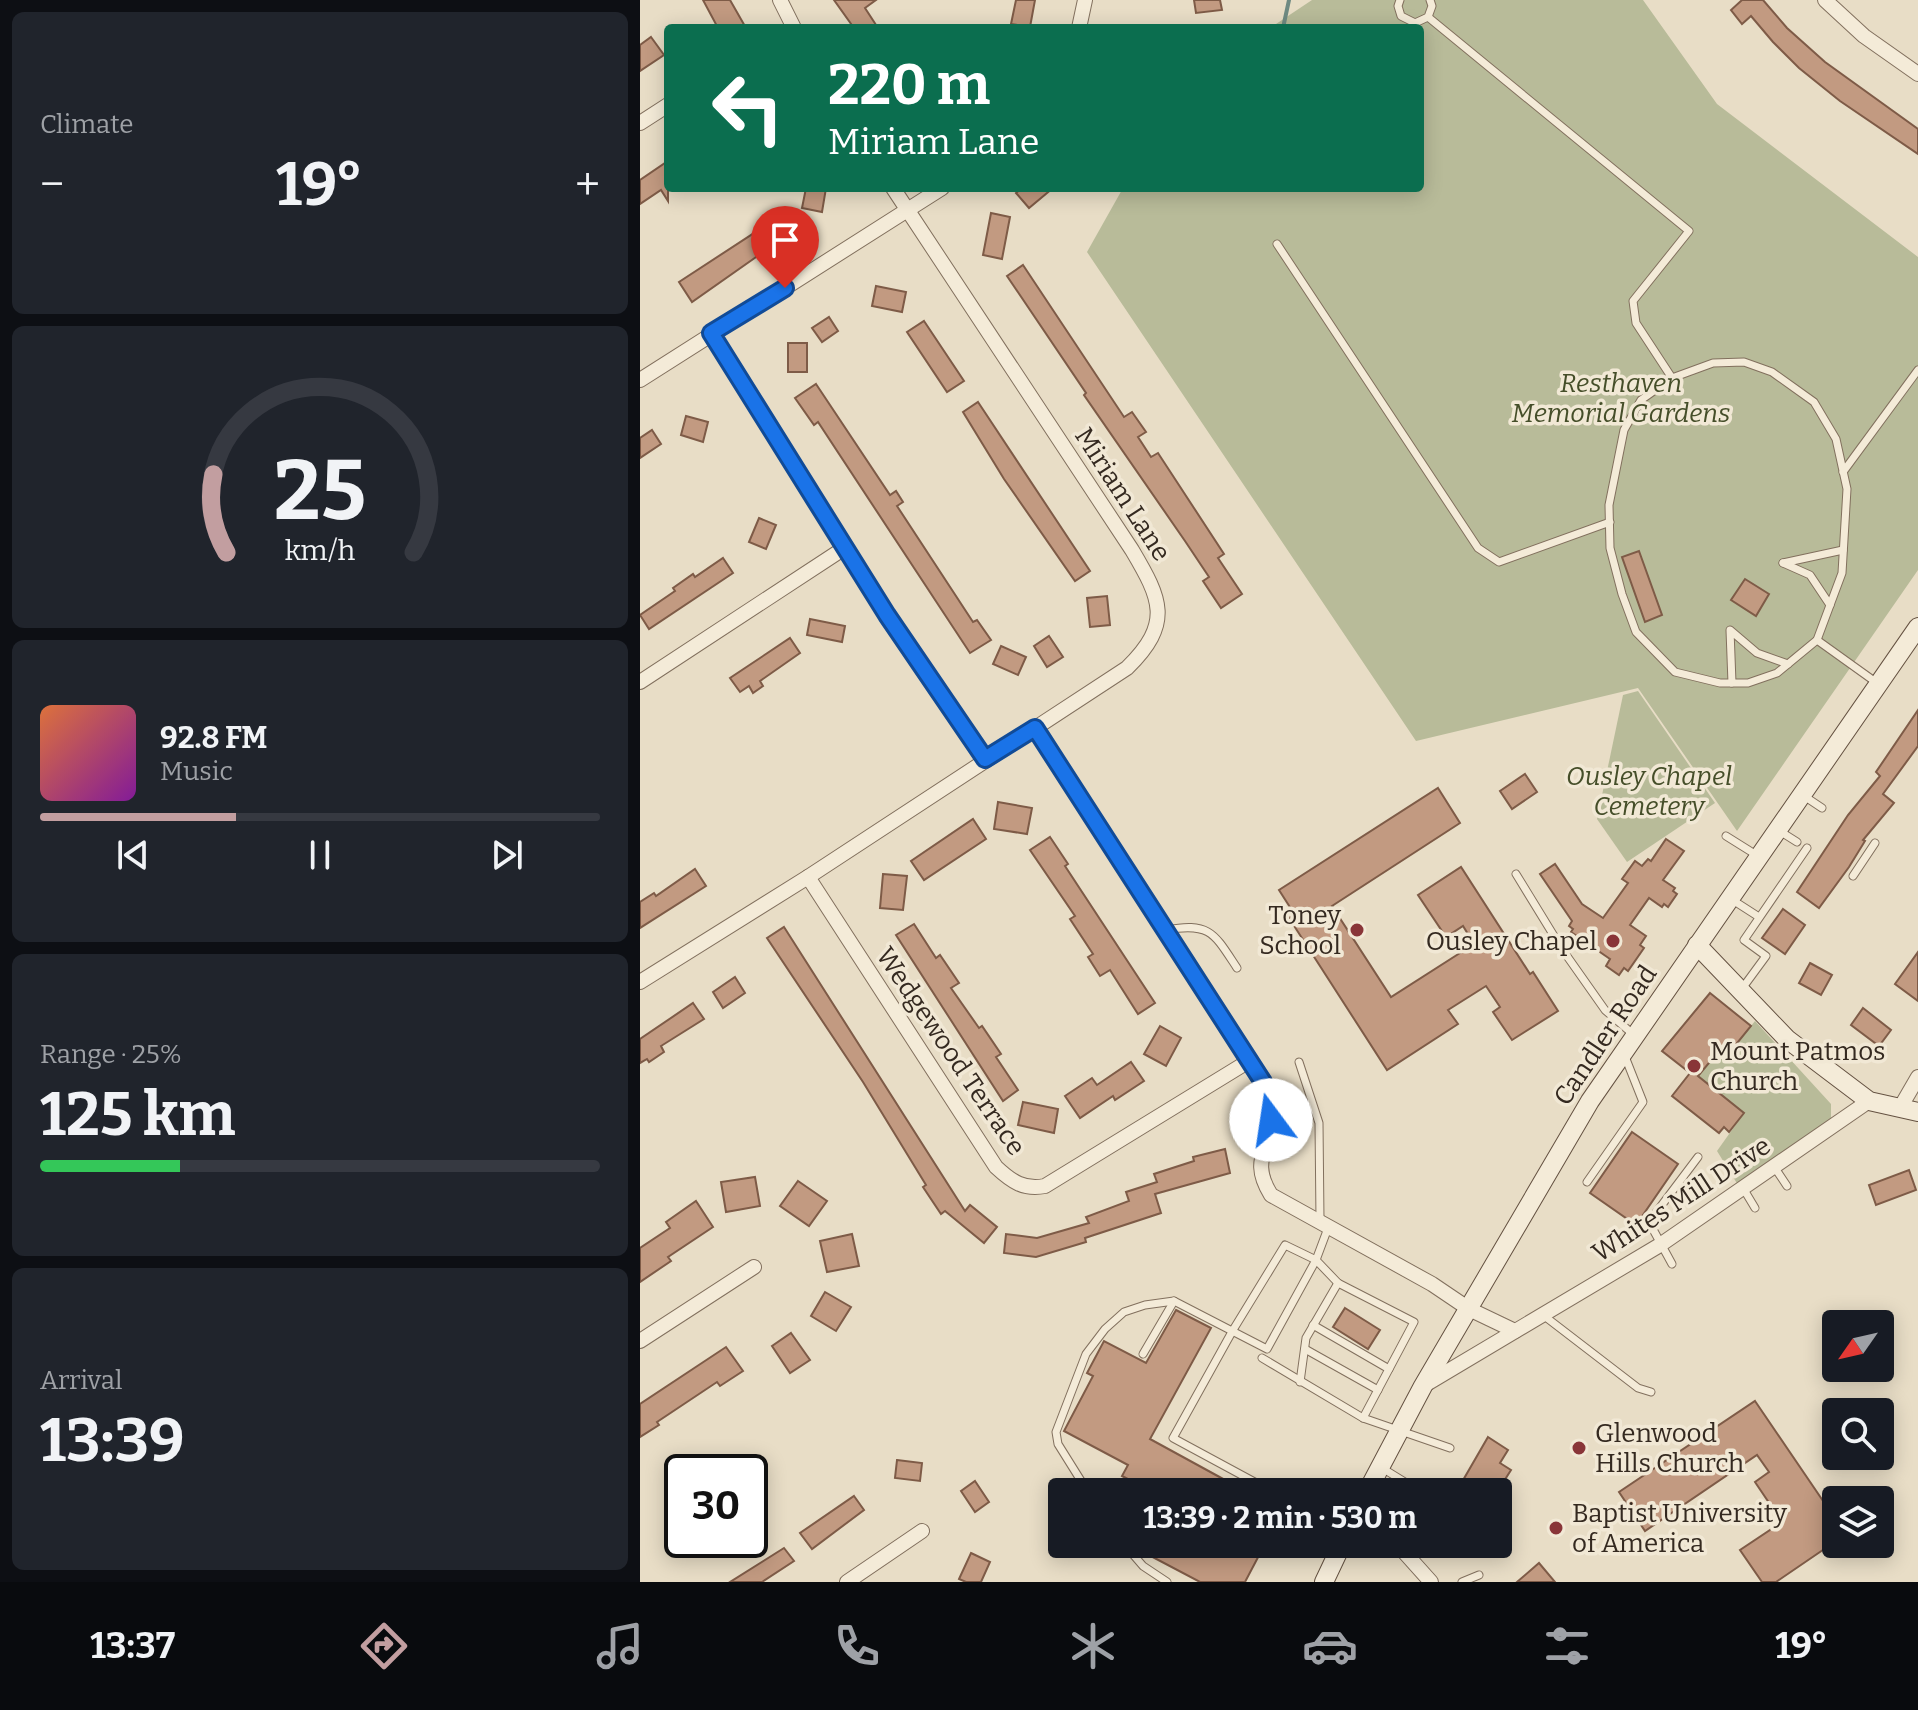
<!DOCTYPE html>
<html lang="en">
<head>
<meta charset="utf-8">
<style>
  body { margin:0; font-family:Bitter,serif; background:#20242c; color:#f1f3f6; height:100vh; display:flex; flex-direction:column; font-size:30px; white-space:nowrap }
  * { box-sizing:border-box; margin:0 }
  p { font-size:26px; color:#9ea1a6 }
  .icon { flex:none; width:44px; height:44px; fill:none; stroke:currentColor; stroke-width:2; stroke-linecap:round; stroke-linejoin:round }
  .map { position:relative; flex:1; overflow:hidden }
  .panel { display:flex; flex-direction:column; gap:12px; padding:12px; background:#0d0f14; width:640px }
  .panel>* { flex:none }
  .banner { position:absolute; left:24px; top:24px; width:760px; height:168px; border-radius:8px; box-shadow:0 4px 20px #0003; background:#0b6e4f; color:#fff; overflow:hidden }
  .needle { width:52px; rotate:236deg }
  .tools { position:absolute; left:1182px; top:1310px; display:grid; gap:16px }
  .tools a { display:grid; place-items:center; width:72px; height:72px; border-radius:8px; background:#171b24; box-shadow:0 4px 20px #0003; font-size:40px }
  .speed { position:absolute; left:24px; top:1454px; display:flex; gap:16px; font-size:40px; font-weight:700; text-align:center }
  .speed>* { display:grid; place-content:center; width:104px; height:104px; border-radius:50%; background:#171b24; box-shadow:0 4px 20px #0003; line-height:1 }
  .speed .limit { border:4px solid #111; border-radius:12px; background:#fff; color:#111 }
  .pin { position:absolute; display:grid; place-items:center; width:68px; height:68px; color:#fff; margin:-82px -34px; border-radius:50% 50% 50% 0; rotate:-45deg; box-shadow:0 0 8px #0007 }
  .pin .icon { rotate:45deg }
  .me { position:absolute; width:88px; margin:-44px; rotate:346deg; stroke-linejoin:round; filter:drop-shadow(0 0 6px #0008) }
  .turn { display:flex; align-items:center; gap:28px; height:168px; padding:0 32px; font-size:36px }
  .turn .icon { width:104px; height:104px; stroke-width:2.5 }
  .turn b { display:block; font-size:56px; line-height:68px }
  .big { font-size:60px; font-weight:700; line-height:1.1 }
  .panel .tile { flex:1; display:flex; flex-direction:column; justify-content:center; gap:12px; min-width:0; padding:0 28px; border-radius:12px; background:#20242c }
  .panel .dial { align-items:center; gap:0 }
  .dial svg { height:208px; overflow:visible; fill:none; stroke:#363941; stroke-width:7; stroke-linecap:round; text-anchor:middle }
  .dial text { fill:#f1f3f6; stroke:none }
  .song { display:flex; align-items:center; gap:24px }
  .cover { width:96px; height:96px; border-radius:12px; background:linear-gradient(135deg,hsl(20 70% 55%),hsl(290 70% 35%)) }
  .played { height:8px; border-radius:4px; background:linear-gradient(90deg,#c29ea0 35%,#363941 35%) }
  .keys { display:flex; justify-content:space-around; direction:ltr }
  .heat { display:flex; justify-content:space-between; align-items:center; font-size:44px; direction:ltr }
  .charge { height:12px; border-radius:6px; background:linear-gradient(90deg,#34c759 25%,#363941 0) }
  .trip { position:absolute; left:408px; top:1478px; width:464px; height:80px; border-radius:8px; background:#171b24; box-shadow:0 4px 20px #0003; font-weight:700; line-height:80px; text-align:center }
  .tabs { display:flex; height:128px; justify-content:space-around; align-items:center; background:#090b0e; color:#9ea1a6 }
  .tabs .icon { width:56px; height:56px }
  .tabs .active { color:#c29ea0 }
  .tabs b { font-size:36px; color:#f1f3f6 }
  main { display:flex; flex:1; min-height:0 }
  .map>svg:first-child { display:block }
  .cemetery { fill:#b8bb99 }
  .lines { fill:none; stroke-linecap:round; stroke-linejoin:round }
  .stream { stroke:#6f8a82; stroke-width:4 }
  .building { fill:#c29a81; stroke:#7e5b47; stroke-width:2 }
  .lane-casing { stroke:#82705e; stroke-width:9 }
  .street-casing { stroke:#82705e; stroke-width:16 }
  .secondary-casing { stroke:#645141; stroke-width:20 }
  .lane { stroke:#f4ebd8; stroke-width:7 }
  .street { stroke:#f4ebd8; stroke-width:14 }
  .secondary { stroke:#f4ebd8; stroke-width:18 }
  .route-casing { stroke:#114b97; stroke-width:20 }
  .route { stroke:#1a73e8; stroke-width:14 }
  .poi-dot { fill:#893538; stroke:#f1e8d5; stroke-width:3 }
  .labels { text-anchor:middle; stroke-width:7; stroke-linejoin:round; paint-order:stroke }
  .park-label { font-size:26px; font-style:italic; fill:#454e29; stroke:#f1e8d5 }
  .street-label { font-size:26px; fill:#342920; stroke:#f1e8d5 }
  .poi-label { font-size:26px; fill:#342920; stroke:#f1e8d5; text-anchor:start }
</style>
</head>
<body>
<main>
<section class="panel">
<div class="tile"><p>Climate</p>
<div class="heat"><a>−</a><b class="big">19°</b><a>+</a></div>
</div>
<div class="tile dial"><svg viewBox="0 0 100 80">
<path d="M14 69A42 42 0 1 1 86 69"/>
<path d="M14 69A42 42 0 0 1 9 39" stroke="#c29ea0"/>
<text x="50" y="56" font-size="32" font-weight="700">25</text>
<text x="50" y="72" font-size="11">km/h</text>
</svg></div>
<div class="tile">
<div class="song"><i class="cover"></i><div><b>92.8 FM</b><p>Music</p></div></div>
<div class="played"></div>
<div class="keys"><svg class="icon" aria-label="previous" viewBox="0 0 24 24"><path d="M18 5L8 12l10 7zM5 5v14"/></svg><svg class="icon" aria-label="pause" viewBox="0 0 24 24"><path d="M8 5v14M16 5v14"/></svg><svg class="icon" aria-label="next" viewBox="0 0 24 24"><path d="M6 5l10 7-10 7zM19 5v14"/></svg></div>
</div>
<div class="tile"><p>Range · 25%</p><b class="big">125 km</b><div class="charge"></div></div>
<div class="tile"><p>Arrival</p><b class="big">13:39</b></div>
</section>
<div class="map">
<svg width="1278" height="1582" viewBox="0 0 1278 1582">
  <rect width="100%" height="100%" fill="#e8ddc6"/>
  <!-- cemetery -->
  <g class="cemetery">
    <path d="M672,0h331l74,104 201,153v313l-181,261 -99,-143 -222,53 -329,-489 36,-64h297v-160h-150z"/>
    <path d="M998,691l77,112 -88,59 -30,-43 26,-124z"/>
    <path d="M1115,1021l76,83v16l-93,65 -21,-34 27,-38 -46,-37 20,-24 8,5z"/>
  </g>
  <g class="lines">
    <!-- stream -->
    <path class="stream" d="M643,28l6,-28"/>
  </g>
  <!-- building -->
  <g class="building">
    <path d="M63,0h27l16,28h-28z"/>
    <path d="M194,0h42l-11,8 13,20h-24z"/>
    <path d="M376,0h19l-5,27 -19,-3z"/>
    <path d="M554,0h26l2,10 -26,3z"/>
    <path d="M1102,0h21l24,28 38,34 93,67v25l-78,-53 -41,-33 -26,-26 -22,-26 -9,8 -11,-14z"/>
    <path d="M11,37l13,18 -24,16v-26z"/>
    <path d="M28,161v40l-7,-11 -21,14v-24z"/>
    <path d="M166,188h20l-4,24 -20,-4z"/>
    <path d="M382,188h31l-24,20 -13,-15z"/>
    <path d="M351,213l19,4 -8,42 -19,-4z"/>
    <path d="M140,216l12,19 -32,22 -1,-2 -67,47 -13,-20z"/>
    <path d="M383,265l101,152 8,-5 14,20 -8,5 13,20 7,-4 66,101 -6,4 24,36 -21,14 -18,-27 6,-4 -24,-36 -101,-146 2,-2 -79,-117z"/>
    <path d="M236,286l30,6 -4,20 -30,-6z"/>
    <path d="M189,317l9,14 -16,11 -10,-14z"/>
    <path d="M284,321l40,60 -17,11 -40,-60z"/>
    <rect x="148" y="343" width="19" height="29"/>
    <path d="M176,384l74,111 6,-4 7,11 -6,4 76,116 4,-2 14,20 -21,13 -152,-231 -4,3 -19,-27z"/>
    <path d="M338,402l112,169 -15,10 -71,-102 -41,-67z"/>
    <path d="M46,416l22,6 -5,20 -22,-7z"/>
    <path d="M12,430l9,14 -21,14v-20z"/>
    <path d="M119,518l17,7 -10,24 -17,-7z"/>
    <path d="M999,551l23,64 -17,7 -23,-65z"/>
    <path d="M83,558l10,15 -84,56 -9,-14 35,-24 -2,-3 20,-14 2,3z"/>
    <path d="M1105,579l24,15 -13,22 -25,-16z"/>
    <path d="M467,596l3,29 -20,2 -3,-29z"/>
    <path d="M170,619l35,7 -3,16 -35,-7z"/>
    <path d="M409,636l14,21 -16,10 -13,-21z"/>
    <path d="M150,638l10,15 -40,28 3,5 -10,7 -4,-7 -9,6 -10,-14z"/>
    <path d="M361,646l25,11 -8,18 -25,-11z"/>
    <path d="M1278,710v36l-35,48 11,9 -31,37 2,1 -16,26 -30,41 -22,-16 51,-77 32,-39 -4,-4z"/>
    <path d="M885,774l12,18 -25,17 -12,-18z"/>
    <path d="M798,788l22,35 -128,83 59,91 83,-53 -11,-18 -17,11 -28,-42 43,-28 69,107 3,-2 25,39 -46,29 -19,-28 7,-5 -14,-21 -38,24 10,14 -71,46 -98,-152 6,-3 -16,-25z"/>
    <path d="M358,802l34,6 -5,26 -33,-5z"/>
    <path d="M333,819l13,20 -62,41 -13,-19z"/>
    <path d="M410,837l18,27 -3,2 90,137 -17,11 -28,-44 -10,6 -12,-19 5,-3 -23,-35 5,-3 -45,-66z"/>
    <path d="M1026,839l18,12 -21,29 12,8 -2,3 4,3 -9,13 -4,-3 -2,3 -13,-9 -19,27 16,11 -6,9 4,3 -16,23 -4,-3 -5,7 -13,-9 4,-7 -39,-27 2,-3 -4,-3 3,-5 -32,-47 15,-10 27,40 21,14 25,-35 -6,-4 13,-18 7,5 6,-7 3,2z"/>
    <path d="M55,869l11,17 -66,42v-26l14,-9 2,3z"/>
    <path d="M243,874l24,2 -4,34 -23,-2z"/>
    <path d="M1143,909l22,16 -20,29 -23,-16z"/>
    <path d="M274,924l22,34 4,-3 19,28 -8,5 28,40 3,-2 19,28 -5,3 22,33 -15,11 -107,-166z"/>
    <path d="M144,927l181,284 5,-6 27,22 -13,16 -39,-32 -4,3 -18,-27 3,-2 -63,-103 -96,-144z"/>
    <path d="M1278,952v49l-23,-17z"/>
    <path d="M1170,963l22,12 -11,20 -22,-12z"/>
    <path d="M95,977l10,16 -22,15 -10,-16z"/>
    <path d="M1070,993l41,33 -26,32 -7,-6 -20,24 46,37 -15,19 -5,-5 -5,6 -47,-37 18,-23 -28,-22z"/>
    <path d="M53,1003l11,16 -43,27 3,6 -15,10 -2,-3 -7,4v-24z"/>
    <path d="M1223,1008l28,22 -12,16 -28,-21z"/>
    <path d="M520,1026l21,12 -15,28 -22,-12z"/>
    <path d="M491,1062l13,19 -29,19 -2,-4 -33,22 -15,-22 27,-18 5,7z"/>
    <path d="M383,1102l35,7 -4,24 -36,-8z"/>
    <path d="M992,1132l46,32 -42,61 -46,-32z"/>
    <path d="M585,1149l5,24 -75,21 6,19 -76,25 1,4 -50,15 -32,-4 2,-19 31,4 52,-15 -3,-6 43,-16 -3,-9 31,-10 -3,-8 40,-13 -1,-4z"/>
    <path d="M1269,1170l7,20 -40,15 -7,-20z"/>
    <path d="M115,1177l5,29 -34,6 -5,-30z"/>
    <path d="M158,1181l29,20 -18,25 -29,-20z"/>
    <path d="M56,1201l17,26 -45,30 3,4 -31,21v-34l30,-20 -4,-6z"/>
    <path d="M212,1234l7,32 -32,6 -7,-31z"/>
    <path d="M185,1292l26,15 -15,24 -25,-15z"/>
    <path d="M705,1308l35,22 -12,19 -35,-22z"/>
    <path d="M536,1310l35,18 -61,111 97,53h-104l2,-4 -23,-12 6,-11 -64,-34 29,-55 -6,-3 17,-32 42,22z"/>
    <path d="M151,1333l19,27 -20,13 -18,-27z"/>
    <path d="M86,1347l17,24 -23,15 -3,-4 -60,40 2,3 -19,12v-33z"/>
    <path d="M1115,1401l81,119v21l-60,41h-14l-22,-32 42,-28 -27,-40 14,-10 -12,-17 -112,76 -26,-39z"/>
    <path d="M848,1437l20,13 -8,13 11,7 -14,22h-19l-16,-10z"/>
    <path d="M257,1460l25,3 -2,18 -25,-3z"/>
    <path d="M335,1481l14,21 -14,10 -14,-21z"/>
    <path d="M214,1496l10,14 -52,39 -12,-16z"/>
    <path d="M510,1544h115l-20,38h-45l-55,-29z"/>
    <path d="M144,1548l10,13 -32,21h-32z"/>
    <path d="M331,1553l19,9 -9,20h-15l-7,-3z"/>
    <path d="M899,1563l16,19h-38z"/>
  </g>
  <g class="lines">
    <defs>
      <g id="lane">
        <path d="M760,0l-2,6 3,10 14,7 13,-6 4,-11 -2,-6"/>
        <path d="M788,17l261,214 -56,70 3,22 36,55"/>
        <path d="M637,244l201,304 21,14 111,-40"/>
        <path d="M1104,362l28,10 42,30 22,37 11,50 -5,84 -25,67 -40,33 -29,10h-28l-45,-11 -39,-40 -14,-38 -12,-46 -1,-43 15,-75 17,-30 31,-22 41,-15z"/>
        <path d="M1203,472l75,-102"/>
        <path d="M1143,563l27,12 20,30"/>
        <path d="M1143,563l60,-13"/>
        <path d="M1177,640l60,43"/>
        <path d="M1092,683l-2,-53 27,23 31,11"/>
        <path d="M1164,796l18,12"/>
        <path d="M1138,830l19,12"/>
        <path d="M1086,836l32,20"/>
        <path d="M876,874l46,75 43,61 29,25"/>
        <path d="M1213,876l22,-33"/>
        <path d="M1091,899l28,18"/>
        <path d="M526,930c44,-8 48,3 71,38"/>
        <path d="M1101,990l25,-34 -22,-16 63,-92"/>
        <path d="M659,1062l20,61 1,97"/>
        <path d="M1135,1168l12,18"/>
        <path d="M947,1182l56,-80 -19,-48"/>
        <path d="M1103,1188l12,20"/>
        <path d="M1032,1264l-23,-42 49,-65"/>
        <path d="M903,1315l95,73 13,4"/>
        <path d="M673,1325l76,44"/>
        <path d="M665,1349l73,41"/>
        <path d="M503,1354l31,-53"/>
        <path d="M622,1358l101,60 87,30"/>
        <path d="M660,1382l6,-44 32,-55"/>
        <path d="M742,1468l39,24"/>
        <path d="M448,1492l-30,-48 -2,-12 30,-78 19,-25 19,-17 21,-7 29,-4 93,48 49,-89 12,-32"/>
        <path d="M633,1492l-100,-54 60,-108 52,-85 31,15 22,23 76,39 -51,96"/>
        <path d="M484,1544l19,22 24,16"/>
        <path d="M822,1582l17,-7"/>
      </g>
      <g id="street">
        <path d="M140,0l14,28"/>
        <path d="M1185,0l39,36 54,38"/>
        <path d="M439,28l6,-28"/>
        <path d="M0,123l28,-18"/>
        <path d="M71,333l176,282 98,144"/>
        <path d="M0,380l302,-192"/>
        <path d="M0,682l206,-135"/>
        <path d="M395,728l228,354c5,13 10,24 8,38 -4,32 -20,43 0,75l161,89 37,25 46,22"/>
        <path d="M168,877l188,290c16,15 28,23 49,19l204,-125"/>
        <path d="M0,982l168,-105 319,-209c46,-45 34,-69 5,-118l-239,-362"/>
        <path d="M1260,1108l18,-31"/>
        <path d="M0,1341l114,-74"/>
        <path d="M783,1386l237,-141 209,-144"/>
        <path d="M757,1544l34,38"/>
        <path d="M207,1582l75,-51"/>
      </g>
      <g id="secondary">
        <path d="M1057,945l90,94 82,62 49,11"/>
        <path d="M727,1492l56,-106 167,-285 328,-474"/>
        <path d="M684,1582l18,-38"/>
      </g>
    </defs>
    <!-- lane casing -->
    <use href="#lane" class="lane-casing"/>
    <!-- street casing -->
    <use href="#street" class="street-casing"/>
    <!-- secondary casing -->
    <use href="#secondary" class="secondary-casing"/>
    <!-- lane -->
    <use href="#lane" class="lane"/>
    <!-- street -->
    <use href="#street" class="street"/>
    <!-- secondary -->
    <use href="#secondary" class="secondary"/>
  </g>
  <g class="lines">
    <defs>
      <path id="route" d="M145,288l-74,45 176,282 98,144 50,-31 228,354 8,21v17"/>
    </defs>
    <!-- route casing -->
    <use href="#route" class="route-casing"/>
    <!-- route -->
    <use href="#route" class="route"/>
  </g>
  <!-- markers -->
  <g class="poi-dot">
    <circle cx="717" cy="930" r="8"/>
    <circle cx="973" cy="941" r="8"/>
    <circle cx="1054" cy="1066" r="8"/>
    <circle cx="939" cy="1448" r="8"/>
    <circle cx="916" cy="1528" r="8"/>
  </g>
  <g class="labels">
    <!-- park labels -->
    <g class="park-label">
      <text x="981" y="392">Resthaven<tspan x="981" dy="30">Memorial Gardens</tspan></text>
      <text x="1009" y="785">Ousley Chapel<tspan x="1009" dy="30">Cemetery</tspan></text>
    </g>
    <!-- street labels -->
    <g class="street-label">
      <text transform="translate(483 494) rotate(57)" y="9">Miriam Lane</text>
      <text transform="translate(965 1035) rotate(-56)" y="9">Candler Road</text>
      <text transform="translate(311 1051) rotate(56)" y="9">Wedgewood Terrace</text>
      <text transform="translate(1041 1199) rotate(-33)" y="9">Whites Mill Drive</text>
    </g>
    <!-- poi labels -->
    <g class="poi-label">
      <text x="701" y="924" text-anchor="end">Toney<tspan x="701" dy="30">School</tspan></text>
      <text x="957" y="950" text-anchor="end">Ousley Chapel</text>
      <text x="1070" y="1060">Mount Patmos<tspan x="1070" dy="30">Church</tspan></text>
      <text x="955" y="1442">Glenwood<tspan x="955" dy="30">Hills Church</tspan></text>
      <text x="932" y="1522">Baptist University<tspan x="932" dy="30">of America</tspan></text>
    </g>
  </g>
</svg>
<div class="tools">
<a><svg class="needle" viewBox="-14 -14 28 28"><path d="M0-13l5 13h-10z" fill="#e53935"/><path d="M0 13l5-13h-10z" fill="#9ea1a6"/></svg></a>
<a><svg class="icon" aria-label="search" viewBox="0 0 24 24"><circle cx="10" cy="10" r="6"/><path d="M15 15l6 6"/></svg></a>
<a><svg class="icon" aria-label="layers" viewBox="0 0 24 24"><path d="M12 4l9 5-9 5-9-5zM3 14l9 5 9-5"/></svg></a>
</div>
<div class="speed"><div class="limit">30</div></div>
<div class="pin" style="left:145px;top:288px;background:#d93025"><svg class="icon" aria-label="arrive" viewBox="0 0 24 24"><path d="M6 21V4h12l-3 4 3 4H6"/></svg></div>
<svg class="me" style="left:631px;top:1120px" viewBox="-20 -20 40 40"><circle r="19" fill="#fff"/><path d="M0-13L10 11 0 6-10 11z" fill="#1a73e8"/></svg>
<div class="trip">13:39 · 2 min · 530 m</div>
<div class="banner">
<div class="turn"><svg class="icon" aria-label="left" viewBox="0 0 24 24"><path d="M17 20v-9H6M10 6l-5 5 5 5"/></svg><div><b>220 m</b>Miriam Lane</div></div>
</div>
</div>
</main>
<nav class="tabs">
<b>13:37</b>
<svg class="icon active" aria-label="directions" viewBox="0 0 24 24"><path d="M12 3l9 9-9 9-9-9zM9 14v-3h6M13 9l2 2-2 2"/></svg>
<svg class="icon" aria-label="music" viewBox="0 0 24 24"><path d="M9 18V5l10-2v13"/><circle cx="6" cy="18" r="3"/><circle cx="16" cy="16" r="3"/></svg>
<svg class="icon" aria-label="phone" viewBox="0 0 24 24"><path d="M5 4h4l2 5-3 2q2 4 5 5l2-3 5 2v4C11 20 4 13 5 4z"/></svg>
<svg class="icon" aria-label="climate" viewBox="0 0 24 24"><path d="M12 3v18M4 7l16 10M4 17L20 7"/></svg>
<svg class="icon" aria-label="car" viewBox="0 0 24 24"><path d="M5 17H2v-5l4-1 3-4h7l3 4 3 1v5h-3M9 17h6M6 11h13"/><circle cx="7" cy="17" r="2"/><circle cx="17" cy="17" r="2"/></svg>
<svg class="icon" aria-label="filters" viewBox="0 0 24 24"><path d="M4 7h16M4 17h16"/><circle cx="9" cy="7" r="2"/><circle cx="15" cy="17" r="2"/></svg>
<b>19°</b>
</nav>
</body>
</html>
